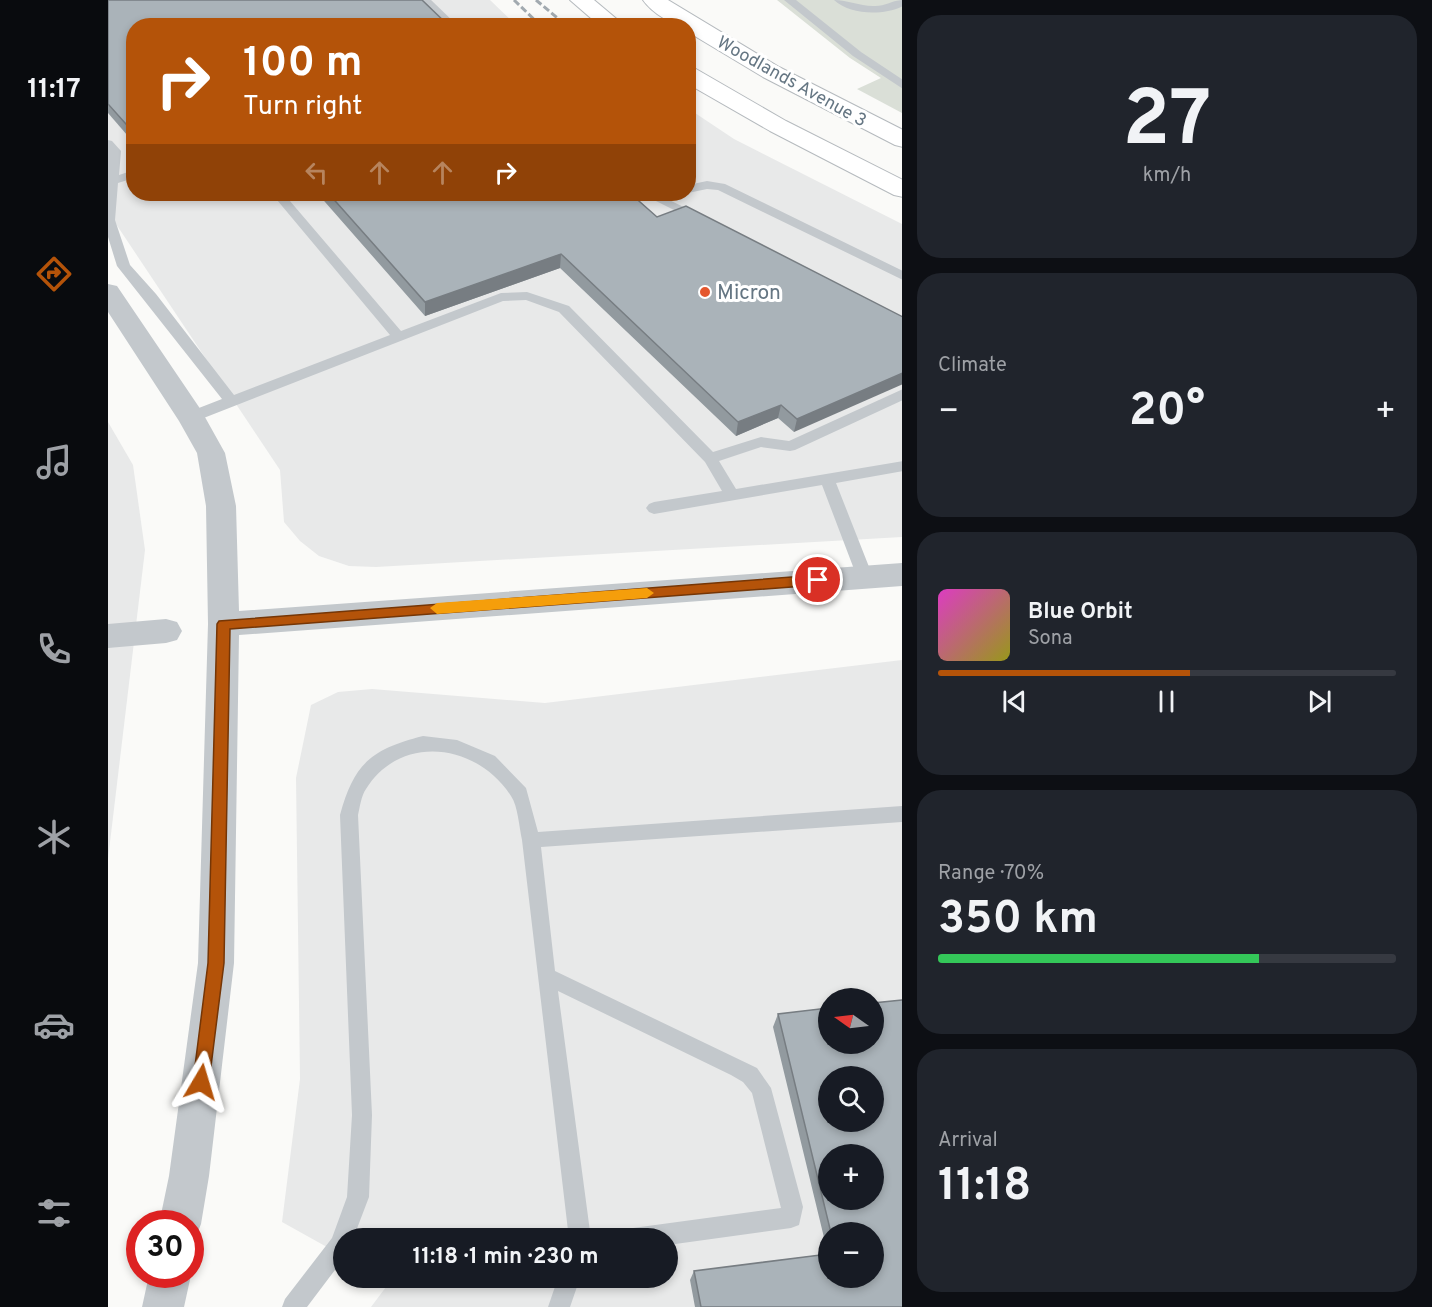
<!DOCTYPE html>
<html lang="en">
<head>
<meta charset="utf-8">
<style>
  body { margin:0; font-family:Overpass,sans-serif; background:#20242c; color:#f1f3f6; height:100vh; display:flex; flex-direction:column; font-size:22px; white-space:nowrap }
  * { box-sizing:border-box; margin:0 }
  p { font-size:20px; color:#9ea1a6 }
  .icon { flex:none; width:33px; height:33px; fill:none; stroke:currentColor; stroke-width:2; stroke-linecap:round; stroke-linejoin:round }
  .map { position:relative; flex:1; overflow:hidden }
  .panel { display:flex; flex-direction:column; gap:15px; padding:15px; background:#0d0f14; width:530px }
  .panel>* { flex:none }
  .hud { position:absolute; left:18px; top:18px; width:570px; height:183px; border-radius:24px; box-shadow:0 3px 9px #0003; background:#b45309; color:#fff; overflow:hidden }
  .needle { width:39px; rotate:284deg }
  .fabs { position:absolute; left:710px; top:988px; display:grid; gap:12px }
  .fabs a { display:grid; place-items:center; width:66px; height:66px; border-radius:50%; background:#171b24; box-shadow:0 3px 9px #0003; font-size:30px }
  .speed { position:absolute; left:18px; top:1210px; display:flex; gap:12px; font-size:30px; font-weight:700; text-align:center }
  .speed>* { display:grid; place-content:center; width:78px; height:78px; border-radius:50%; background:#171b24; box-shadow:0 3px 9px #0003; line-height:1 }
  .speed .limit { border:9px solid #d22; background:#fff; color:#111 }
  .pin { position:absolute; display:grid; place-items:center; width:51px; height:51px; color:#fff; margin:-26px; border:3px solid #fff; border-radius:50%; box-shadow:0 2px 6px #0007 }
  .me { position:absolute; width:66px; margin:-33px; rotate:7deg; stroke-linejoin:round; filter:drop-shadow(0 0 4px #0008) }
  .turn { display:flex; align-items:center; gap:21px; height:126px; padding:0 18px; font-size:27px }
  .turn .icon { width:78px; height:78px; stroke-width:2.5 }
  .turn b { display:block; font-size:42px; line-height:51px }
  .lanes { display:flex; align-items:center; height:57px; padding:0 18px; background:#0003; justify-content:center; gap:30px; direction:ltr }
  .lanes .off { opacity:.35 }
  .big { font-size:45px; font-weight:700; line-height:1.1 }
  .panel .tile { flex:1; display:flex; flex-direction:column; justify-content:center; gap:9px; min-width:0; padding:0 21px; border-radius:24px; background:#20242c }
  .panel .dial { align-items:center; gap:0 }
  .dial b { font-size:78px; line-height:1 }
  .song { display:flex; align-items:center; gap:18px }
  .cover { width:72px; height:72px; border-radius:9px; background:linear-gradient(135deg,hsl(310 70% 55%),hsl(60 70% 35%)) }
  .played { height:6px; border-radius:3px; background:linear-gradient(90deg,#b45309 55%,#363941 55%) }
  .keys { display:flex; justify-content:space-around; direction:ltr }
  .heat { display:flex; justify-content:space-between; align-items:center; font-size:33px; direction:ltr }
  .charge { height:9px; border-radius:4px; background:linear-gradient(90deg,#34c759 70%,#363941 0) }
  .trip { position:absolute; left:225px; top:1228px; width:345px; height:60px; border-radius:30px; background:#171b24; box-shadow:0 3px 9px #0003; font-weight:700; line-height:60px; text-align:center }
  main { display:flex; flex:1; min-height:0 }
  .tabs { display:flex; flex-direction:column; width:108px; justify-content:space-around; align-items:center; background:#090b0e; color:#9ea1a6 }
  .tabs .icon { width:42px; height:42px }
  .tabs .current { color:#b45309 }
  .tabs b { font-size:27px; color:#f1f3f6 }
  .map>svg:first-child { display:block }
  .built { fill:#e8e9e9; fill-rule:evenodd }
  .green { fill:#dadfd7 }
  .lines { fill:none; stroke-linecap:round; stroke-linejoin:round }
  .primary-casing { stroke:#b5babe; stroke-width:2 }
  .lane { fill:#c3c8cc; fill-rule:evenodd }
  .street { fill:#c3c8cc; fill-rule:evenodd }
  .primary { fill:#fff; fill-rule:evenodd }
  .rail { stroke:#a2aab0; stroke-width:3; stroke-dasharray:7 3; stroke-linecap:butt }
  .wall { fill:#929a9f; fill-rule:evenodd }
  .shaded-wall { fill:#777d82 }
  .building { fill:#aab3b9; stroke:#777d82; stroke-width:1.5; fill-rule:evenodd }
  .route { fill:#b45309; stroke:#753606; stroke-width:1.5 }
  .slow { fill:#f59e0b }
  .poi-dot { fill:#e4572e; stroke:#fff; stroke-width:2 }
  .labels { text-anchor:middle; stroke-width:6; stroke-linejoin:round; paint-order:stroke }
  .far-street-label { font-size:18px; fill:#657683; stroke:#fff }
  .poi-label { font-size:21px; fill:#657683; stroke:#fff; text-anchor:start }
</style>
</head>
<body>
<main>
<nav class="tabs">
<b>11:17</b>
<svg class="icon current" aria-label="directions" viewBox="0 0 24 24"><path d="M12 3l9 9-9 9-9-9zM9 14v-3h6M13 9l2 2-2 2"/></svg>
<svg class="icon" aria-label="music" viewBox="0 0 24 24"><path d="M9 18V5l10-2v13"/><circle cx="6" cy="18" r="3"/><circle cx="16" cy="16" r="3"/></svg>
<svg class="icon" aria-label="phone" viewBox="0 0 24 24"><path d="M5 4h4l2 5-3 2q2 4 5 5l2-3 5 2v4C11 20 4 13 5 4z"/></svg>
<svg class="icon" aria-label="climate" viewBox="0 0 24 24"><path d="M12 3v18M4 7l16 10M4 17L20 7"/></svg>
<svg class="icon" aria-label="car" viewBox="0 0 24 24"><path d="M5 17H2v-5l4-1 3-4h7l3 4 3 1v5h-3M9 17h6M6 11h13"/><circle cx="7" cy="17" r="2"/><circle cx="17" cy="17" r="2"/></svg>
<svg class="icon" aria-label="filters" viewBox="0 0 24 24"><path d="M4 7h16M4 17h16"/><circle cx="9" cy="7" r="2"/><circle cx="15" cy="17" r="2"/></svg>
</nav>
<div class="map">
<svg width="795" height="1307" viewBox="0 0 795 1307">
  <rect width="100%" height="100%" fill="#fafaf8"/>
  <!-- built -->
  <g class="built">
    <path d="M0,0h382l26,25 -382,1v168h554l1,-85 45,30 168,85v313l-526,30 -27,-1 -30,-10 -19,-15 -16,-19 -4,-52 -172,-258z"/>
    <path d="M0,422l25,43 12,85 -37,309z"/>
    <path d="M794,660v647h-531l18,-24 -7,-5h286v-39h-324l-1,17 -61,-34 18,-143 -4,-301 15,-73 27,-13 34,-3 173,14zM720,999h45v45h-45zM720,1077h45v45h-45zM720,1155h45v45h-45zM720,1233h45v45h-45z"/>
  </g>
  <!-- green -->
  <path class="green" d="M669,0h125v113l-45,-24 24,-11 -31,-20z"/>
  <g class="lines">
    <defs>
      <g id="primary">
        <path d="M462,0h24l31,26h-25z"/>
        <path d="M535,0h25l111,67 124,63v17l-8,-2 -132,-68 -75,-45v-6c-15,0 -36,-13 -45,-26z"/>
        <path d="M580,67l8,2 90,52 117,59v17l-9,-2 -124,-64 -82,-47z"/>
      </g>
    </defs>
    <!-- primary casing -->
    <use href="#primary" class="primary-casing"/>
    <!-- lane -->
    <g class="lane">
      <path d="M312,0h11l27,26h-12z"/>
      <path d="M676,0h12l65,52 42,28v9l-50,-33z"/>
      <path d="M726,0c14,0 25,6 39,6 11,1 20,-6 30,-6v6c-20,10 -53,9 -69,-6z"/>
      <path d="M0,140l4,1 9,10 -2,24 15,-5v8l-16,5 -3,37 15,45 26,29 78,101 156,-60 -118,-141h12l117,137 100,-38 26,-1 42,14 144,146 48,-15 28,4 114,-52v11l-108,50 -5,1 -29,-4 -42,14 17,28 167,-28v10l-67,12 37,94 -2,4h-12l-2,-4 -35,-92 -168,29 -5,-2 -3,-4 3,-4 5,-2 68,-11 -17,-29 -146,-150 -33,-12 -23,1 -307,120h-10l-2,-4 2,-4 36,-14 -105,-133 -9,-29z"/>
      <path d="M599,181l18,3 178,87v9l-185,-90 -11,-1 -19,4v-8z"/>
      <path d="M534,194h15l47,23 -2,3h-8z"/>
      <path d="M315,736l34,4 38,16 31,32 12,44 365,-26v16l-362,25 14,124 202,97 14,20 32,119 -4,18 -8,3 -123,17v-6h-46l3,-8 8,-3 148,-20 -29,-115 -9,-11 -12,-7 -173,-84 33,248h-22l-47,-399c-3,-13 -4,-34 -11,-44 -34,-53 -110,-63 -145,-7 -5,7 -6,18 -8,26l14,300 -3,82 -16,42h-9v19l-37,49h-25l3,-8 47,-61 15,-41 5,-82 -12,-300c14,-52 32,-66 83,-79z"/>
      <path d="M450,1278h22l-10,29h-22z"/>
    </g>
    <!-- street -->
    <g class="street">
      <path d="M0,284l9,2 84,124 24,43 11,53 3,105 664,-48v23l-664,49 -5,328 -25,213 -8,48 -6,15 -5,1v-16h-31l10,-48 29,-213 10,-339 -2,-118 -9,-53 -18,-32 -71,-109z"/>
      <path d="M58,619l11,3 5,9 -5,9 -11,3 -58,5v-24z"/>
      <path d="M82,1274l1,1 -7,32h-42l7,-32z"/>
    </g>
    <!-- primary -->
    <use href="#primary" class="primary"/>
    <!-- rail -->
    <g class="rail">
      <path d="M406,0l27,26"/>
      <path d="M428,0l31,26"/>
    </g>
  </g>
  <!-- wall -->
  <g class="wall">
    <path d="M0,0l26,26v117l-26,-30z"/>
    <path d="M210,194h313l26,23 246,100 -109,115 -16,-14 -42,18 -176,-168 -135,48z"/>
    <path d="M795,1000v307h-208l-5,-27 4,-9 134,-17 -55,-227 5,-13 50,-6v36h45v-41zM720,1077h45v45h-45zM720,1155h45v45h-45zM720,1233h45v45h-45z"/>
  </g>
  <!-- shaded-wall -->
  <g class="shaded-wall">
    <path d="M453,254l-1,14 -135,48v-14z"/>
    <path d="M795,373v11l-109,48 3,-13z"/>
    <path d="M673,405l-3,13 -42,18 2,-14z"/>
  </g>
  <!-- building -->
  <g class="building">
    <path d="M0,0h314l27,26h-315v107l-26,-29z"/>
    <path d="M221,194h302l26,23 29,-11 217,111v56l-106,46 -16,-14 -43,17 -177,-168 -136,48z"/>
    <path d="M795,1000v307h-202l-7,-36 134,-17v24h45v-45h-42l-53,-219 50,-6v36h45v-41zM720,1077h45v45h-45zM720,1155h45v45h-45z"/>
  </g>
  <!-- route -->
  <path class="route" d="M710,575l6,5 -6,5 -588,44 -6,334 -15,119 -2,5 -6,3 -6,-3 -2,-5 15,-119 9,-339 2,-3z"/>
  <!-- slow -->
  <path class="slow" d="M539,588l7,5 -7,5 -210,16 -7,-6 7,-5z"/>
  <!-- markers -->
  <circle class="poi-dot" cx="597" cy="292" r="6"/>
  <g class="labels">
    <!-- far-street labels -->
    <g class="far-street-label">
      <text transform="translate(684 81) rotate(29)" y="6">Woodlands Avenue 3</text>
    </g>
    <!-- poi labels -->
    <g class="poi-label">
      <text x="609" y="299">Micron</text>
    </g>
  </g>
</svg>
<div class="fabs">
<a><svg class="needle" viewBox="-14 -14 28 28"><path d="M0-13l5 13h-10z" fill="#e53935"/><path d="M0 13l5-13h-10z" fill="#9ea1a6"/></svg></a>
<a><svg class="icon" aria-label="search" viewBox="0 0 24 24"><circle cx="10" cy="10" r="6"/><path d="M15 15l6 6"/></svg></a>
<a>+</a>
<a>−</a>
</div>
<div class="speed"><div class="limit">30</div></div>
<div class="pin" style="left:710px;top:580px;background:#d93025"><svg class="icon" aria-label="arrive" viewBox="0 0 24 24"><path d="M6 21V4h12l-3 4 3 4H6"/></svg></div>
<svg class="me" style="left:93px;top:1082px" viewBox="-20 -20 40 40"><path d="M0-17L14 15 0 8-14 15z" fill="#b45309" stroke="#fff" stroke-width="4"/></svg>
<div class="trip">11:18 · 1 min · 230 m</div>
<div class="hud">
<div class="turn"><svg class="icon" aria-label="right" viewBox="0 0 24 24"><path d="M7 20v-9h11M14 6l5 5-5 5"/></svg><div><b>100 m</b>Turn right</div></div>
<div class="lanes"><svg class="icon off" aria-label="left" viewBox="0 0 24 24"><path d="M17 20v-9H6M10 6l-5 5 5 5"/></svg><svg class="icon off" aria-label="ahead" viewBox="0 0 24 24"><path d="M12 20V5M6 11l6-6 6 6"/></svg><svg class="icon off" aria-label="ahead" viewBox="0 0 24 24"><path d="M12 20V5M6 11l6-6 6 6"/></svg><svg class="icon" aria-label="right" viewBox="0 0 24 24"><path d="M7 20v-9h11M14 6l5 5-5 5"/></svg></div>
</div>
</div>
<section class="panel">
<div class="tile dial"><b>27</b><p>km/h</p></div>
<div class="tile"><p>Climate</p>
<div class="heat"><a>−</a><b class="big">20°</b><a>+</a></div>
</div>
<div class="tile">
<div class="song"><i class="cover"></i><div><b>Blue Orbit</b><p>Sona</p></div></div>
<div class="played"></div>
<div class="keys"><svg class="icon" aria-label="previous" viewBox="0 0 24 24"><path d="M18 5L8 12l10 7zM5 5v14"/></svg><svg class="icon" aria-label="pause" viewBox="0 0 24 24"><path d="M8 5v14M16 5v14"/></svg><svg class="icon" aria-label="next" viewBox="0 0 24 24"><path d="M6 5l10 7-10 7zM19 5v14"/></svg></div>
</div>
<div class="tile"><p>Range · 70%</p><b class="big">350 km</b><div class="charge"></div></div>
<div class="tile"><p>Arrival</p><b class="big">11:18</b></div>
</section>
</main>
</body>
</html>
